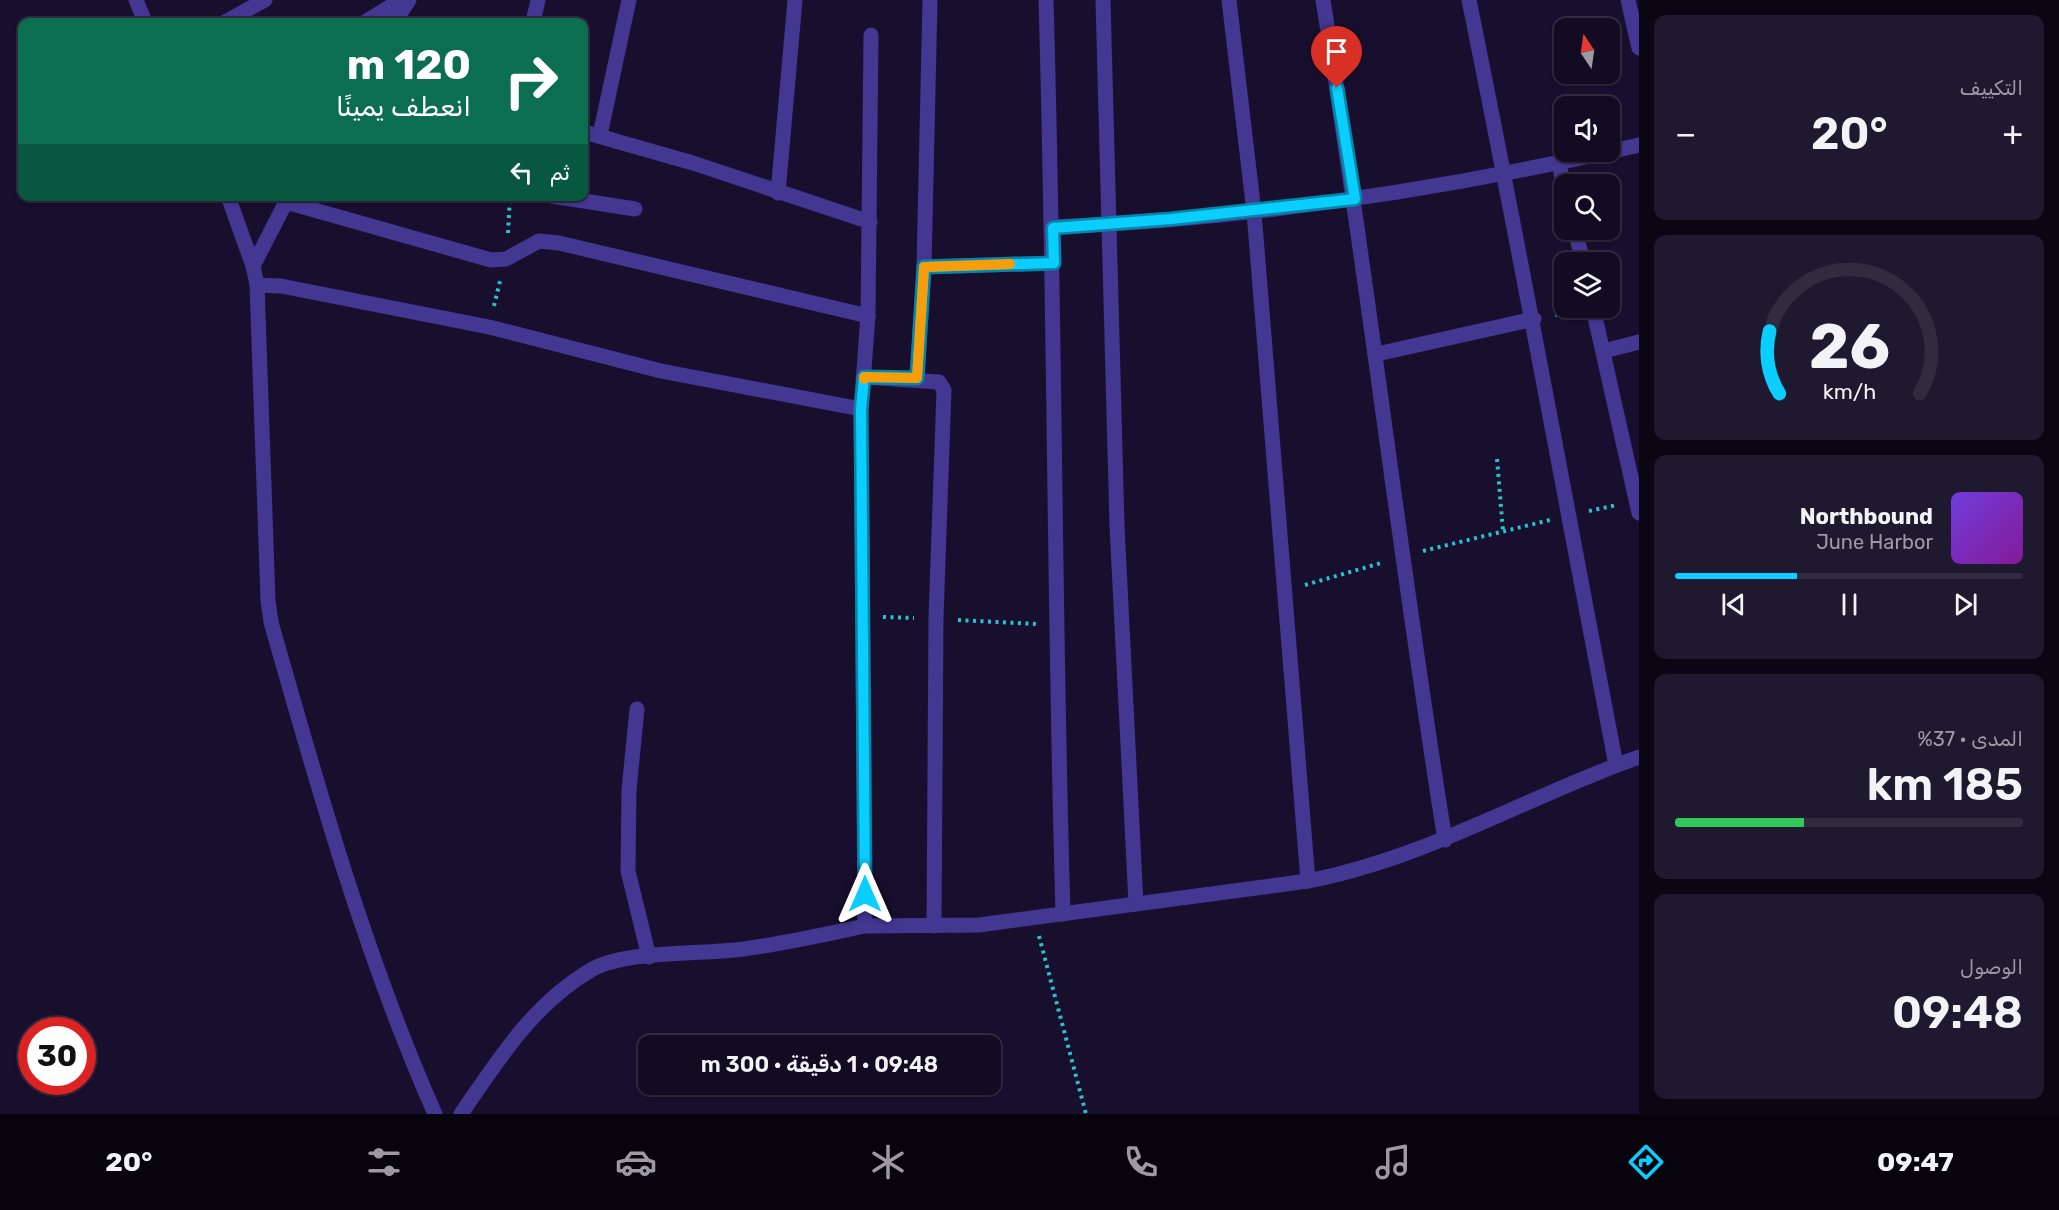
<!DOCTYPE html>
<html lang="ar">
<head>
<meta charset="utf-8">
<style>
  body { margin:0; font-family:Rubik,Vazirmatn,sans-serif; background:#1f192f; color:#f1f3f6; direction:rtl; height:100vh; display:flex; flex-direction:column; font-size:22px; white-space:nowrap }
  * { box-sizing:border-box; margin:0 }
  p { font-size:20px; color:#9c9ba5 }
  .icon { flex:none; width:33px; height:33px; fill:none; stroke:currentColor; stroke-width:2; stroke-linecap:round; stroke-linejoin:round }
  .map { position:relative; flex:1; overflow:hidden; direction:ltr }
  .side { display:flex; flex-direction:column; gap:15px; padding:15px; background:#0a0613; width:420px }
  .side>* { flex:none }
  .hud { position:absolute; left:18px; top:18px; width:570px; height:183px; border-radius:12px; box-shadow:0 2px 4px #0004,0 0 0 2px #312b40; direction:rtl; background:#0b6e4f; color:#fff; overflow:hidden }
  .needle { width:39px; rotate:347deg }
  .tools { position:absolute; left:1554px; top:18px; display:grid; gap:12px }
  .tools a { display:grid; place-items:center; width:66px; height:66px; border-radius:12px; background:#120b22; box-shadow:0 2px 4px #0004,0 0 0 2px #312b40; font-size:30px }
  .speed { position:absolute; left:18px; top:1017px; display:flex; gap:12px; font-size:30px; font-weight:700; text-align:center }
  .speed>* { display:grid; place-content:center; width:78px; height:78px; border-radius:50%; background:#120b22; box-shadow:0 2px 4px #0004,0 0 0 2px #312b40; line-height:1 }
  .speed .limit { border:9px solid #d22; background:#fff; color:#111 }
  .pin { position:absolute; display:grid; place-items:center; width:51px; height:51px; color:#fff; margin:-62px -26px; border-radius:50% 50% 50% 0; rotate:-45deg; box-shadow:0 0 6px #0007 }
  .pin .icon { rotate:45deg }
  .me { position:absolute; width:66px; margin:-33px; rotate:0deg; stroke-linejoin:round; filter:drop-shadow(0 0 4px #0008) }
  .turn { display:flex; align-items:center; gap:21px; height:126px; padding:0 18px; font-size:27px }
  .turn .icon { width:78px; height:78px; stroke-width:2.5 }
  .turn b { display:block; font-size:42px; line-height:51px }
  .then { display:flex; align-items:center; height:57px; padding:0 18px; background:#0003; gap:12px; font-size:22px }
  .big { font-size:45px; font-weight:600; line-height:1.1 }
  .side .card { flex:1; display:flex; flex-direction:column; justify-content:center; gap:9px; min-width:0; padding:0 21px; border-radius:12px; background:#1f192f }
  .side .dial { align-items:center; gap:0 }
  .dial svg { height:156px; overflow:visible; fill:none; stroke:#312b40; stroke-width:7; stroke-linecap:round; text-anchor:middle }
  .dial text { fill:#f1f3f6; stroke:none }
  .song { display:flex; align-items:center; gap:18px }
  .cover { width:72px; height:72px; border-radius:9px; background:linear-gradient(135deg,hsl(260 70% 55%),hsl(290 70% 35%)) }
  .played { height:6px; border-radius:3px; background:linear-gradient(90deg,#09ceff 35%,#312b40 35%) }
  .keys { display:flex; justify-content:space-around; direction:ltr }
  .heat { display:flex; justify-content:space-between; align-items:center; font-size:33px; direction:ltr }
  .charge { height:9px; border-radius:4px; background:linear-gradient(90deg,#34c759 37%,#312b40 0) }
  .trip { position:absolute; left:638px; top:1035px; width:363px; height:60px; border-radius:12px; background:#120b22; box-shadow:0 2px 4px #0004,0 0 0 2px #312b40; font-weight:600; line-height:60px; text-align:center; direction:rtl }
  .menu { display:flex; height:96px; justify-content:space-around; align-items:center; background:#07040e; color:#9c9ba5 }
  .menu .icon { width:42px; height:42px }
  .menu .active { color:#09ceff }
  .menu b { font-size:27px; color:#f1f3f6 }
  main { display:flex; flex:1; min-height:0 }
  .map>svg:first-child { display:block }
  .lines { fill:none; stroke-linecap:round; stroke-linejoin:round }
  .path { stroke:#26c3ca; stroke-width:4; stroke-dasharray:3 4.5; stroke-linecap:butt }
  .street { stroke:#433791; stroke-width:15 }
  .route-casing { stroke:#0686a6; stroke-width:15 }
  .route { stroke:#09ceff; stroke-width:10 }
  .slow { stroke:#f59e0b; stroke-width:10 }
</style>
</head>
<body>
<main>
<section class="side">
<div class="card"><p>التكييف</p>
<div class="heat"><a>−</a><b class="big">20°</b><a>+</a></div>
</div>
<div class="card dial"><svg viewBox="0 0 100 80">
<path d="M14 69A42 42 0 1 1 86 69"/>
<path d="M14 69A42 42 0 0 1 9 37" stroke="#09ceff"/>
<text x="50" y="56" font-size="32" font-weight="700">26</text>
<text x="50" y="72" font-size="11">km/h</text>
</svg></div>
<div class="card">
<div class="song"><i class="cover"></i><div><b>Northbound</b><p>June Harbor</p></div></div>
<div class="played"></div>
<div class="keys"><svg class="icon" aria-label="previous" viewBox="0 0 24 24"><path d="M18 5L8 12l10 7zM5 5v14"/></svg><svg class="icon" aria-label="pause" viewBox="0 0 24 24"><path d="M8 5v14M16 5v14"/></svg><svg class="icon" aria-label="next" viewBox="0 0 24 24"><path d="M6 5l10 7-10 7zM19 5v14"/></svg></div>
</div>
<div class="card"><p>المدى · 37%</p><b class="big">185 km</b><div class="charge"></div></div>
<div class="card"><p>الوصول</p><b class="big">09:48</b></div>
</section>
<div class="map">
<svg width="1639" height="1114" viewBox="0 0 1639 1114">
  <rect width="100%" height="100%" fill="#180f2e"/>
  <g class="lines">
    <!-- path -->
    <g class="path">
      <path d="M508,233l2,-37"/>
      <path d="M494,306l6,-25"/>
      <path d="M1555,315l16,-3"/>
      <path d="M1497,459l6,72"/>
      <path d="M1589,511l28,-6"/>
      <path d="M1423,551l127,-31"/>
      <path d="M1305,585l76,-22"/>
      <path d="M883,617l31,1"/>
      <path d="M958,620l79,4"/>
      <path d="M1039,936l47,178"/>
    </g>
    <!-- street -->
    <g class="street">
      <path d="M136,0l9,22"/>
      <path d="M1046,0c9,305 8,610 17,914"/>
      <path d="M1103,0l14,526 19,378"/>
      <path d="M1229,0l25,212 54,669"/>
      <path d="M1323,0c45,280 77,561 122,840"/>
      <path d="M1469,0c52,255 98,510 147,765"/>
      <path d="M1628,0l11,48"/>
      <path d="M225,22l40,-22"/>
      <path d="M365,22l36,-22"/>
      <path d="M395,22l14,-22"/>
      <path d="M533,22l5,-22"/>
      <path d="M584,132l109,31 177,59"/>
      <path d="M600,135l29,-135"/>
      <path d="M1559,163l5,24"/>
      <path d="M778,193l17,-193"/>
      <path d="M228,196l25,70 4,19 11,315 3,22c47,166 94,334 164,492"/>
      <path d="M552,196l83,13"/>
      <path d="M286,202l205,58 15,-1 33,-18 20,2 309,73"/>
      <path d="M1053,227c197,-8 394,-38 586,-82"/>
      <path d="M1575,230l8,32"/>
      <path d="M253,266l36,-70"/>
      <path d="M924,267l130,-4"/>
      <path d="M257,285l24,1 208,41 172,44 200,38 7,-93 3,-281"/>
      <path d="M1593,308l46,205"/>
      <path d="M1604,351l35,-9"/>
      <path d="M1377,354l157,-35"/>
      <path d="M864,377l75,5 5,8 -8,228 -2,308"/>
      <path d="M917,378l7,-111 6,-267"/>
      <path d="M861,409l4,517 114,-1 329,-44c119,-23 218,-84 331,-124"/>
      <path d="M637,709l-8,81 -1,81 21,86"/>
      <path d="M461,1114c37,-54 72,-110 130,-144 32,-19 106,-16 144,-20 44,-5 87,-15 130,-24"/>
    </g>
  </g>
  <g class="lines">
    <defs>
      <path id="route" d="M865,894l-4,-485 3,-32 53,1 7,-111 130,-4 -1,-35 118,-9 184,-20 -18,-111"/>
    </defs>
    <!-- route casing -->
    <use href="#route" class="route-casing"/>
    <!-- route -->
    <use href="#route" class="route"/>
    <!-- slow -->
    <path class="slow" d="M864,379v-2l53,1 7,-111 86,-3"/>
  </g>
</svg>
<div class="tools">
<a><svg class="needle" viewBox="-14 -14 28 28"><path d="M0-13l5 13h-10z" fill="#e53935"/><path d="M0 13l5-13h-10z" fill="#9c9ba5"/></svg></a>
<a><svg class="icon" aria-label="sound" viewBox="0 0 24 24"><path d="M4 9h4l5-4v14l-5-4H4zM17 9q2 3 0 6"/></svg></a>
<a><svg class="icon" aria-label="search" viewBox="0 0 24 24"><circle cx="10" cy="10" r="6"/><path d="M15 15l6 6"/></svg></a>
<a><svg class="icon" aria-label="layers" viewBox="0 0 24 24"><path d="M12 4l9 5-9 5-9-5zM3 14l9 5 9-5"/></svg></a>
</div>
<div class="speed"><div class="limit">30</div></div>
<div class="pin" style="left:1337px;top:88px;background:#d93025"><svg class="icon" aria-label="arrive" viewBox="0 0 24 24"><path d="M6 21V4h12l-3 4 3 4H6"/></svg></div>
<svg class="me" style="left:865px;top:894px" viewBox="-20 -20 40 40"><path d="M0-17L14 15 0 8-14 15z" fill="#09ceff" stroke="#fff" stroke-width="4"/></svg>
<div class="trip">09:48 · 1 دقيقة · 300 m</div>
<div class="hud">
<div class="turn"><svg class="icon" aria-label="right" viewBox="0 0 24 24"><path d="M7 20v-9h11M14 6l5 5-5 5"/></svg><div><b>120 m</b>انعطف يمينًا</div></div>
<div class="then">ثم<svg class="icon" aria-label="left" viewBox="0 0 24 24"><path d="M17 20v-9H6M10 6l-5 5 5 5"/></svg></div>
</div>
</div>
</main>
<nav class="menu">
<b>09:47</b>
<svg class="icon active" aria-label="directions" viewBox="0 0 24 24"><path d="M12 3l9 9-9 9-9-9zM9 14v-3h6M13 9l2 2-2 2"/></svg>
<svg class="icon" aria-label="music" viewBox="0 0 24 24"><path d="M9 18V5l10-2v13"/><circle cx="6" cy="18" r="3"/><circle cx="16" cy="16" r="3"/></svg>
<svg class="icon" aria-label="phone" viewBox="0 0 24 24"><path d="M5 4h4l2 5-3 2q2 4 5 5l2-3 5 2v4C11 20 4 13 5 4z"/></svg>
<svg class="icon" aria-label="climate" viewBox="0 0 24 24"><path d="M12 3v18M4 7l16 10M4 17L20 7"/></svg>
<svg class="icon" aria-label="car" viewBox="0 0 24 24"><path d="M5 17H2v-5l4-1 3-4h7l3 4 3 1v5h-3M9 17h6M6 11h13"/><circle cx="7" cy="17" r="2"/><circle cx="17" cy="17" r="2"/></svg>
<svg class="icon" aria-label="filters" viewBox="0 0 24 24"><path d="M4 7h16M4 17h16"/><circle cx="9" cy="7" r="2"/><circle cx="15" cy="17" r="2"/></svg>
<b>20°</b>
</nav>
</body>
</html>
